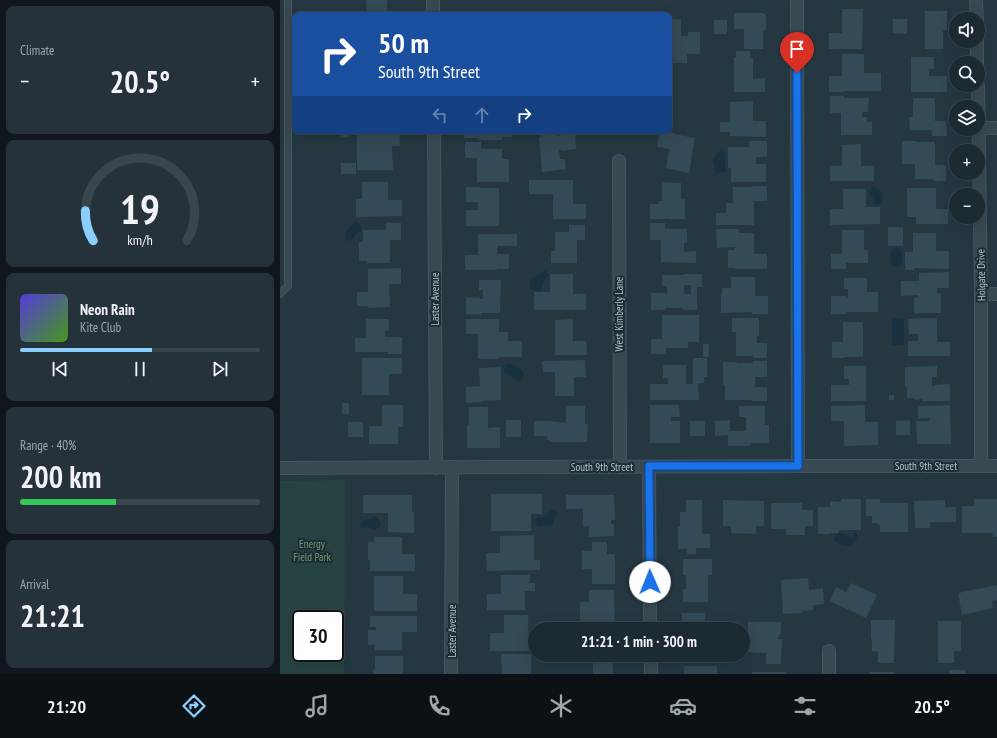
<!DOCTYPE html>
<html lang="en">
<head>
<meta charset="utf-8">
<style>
  body { margin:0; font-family:"PT Sans Narrow",sans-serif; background:#25323a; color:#f1f3f6; height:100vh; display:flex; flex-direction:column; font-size:15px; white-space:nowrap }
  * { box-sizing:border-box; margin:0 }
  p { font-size:13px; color:#a0a7ac }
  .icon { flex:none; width:22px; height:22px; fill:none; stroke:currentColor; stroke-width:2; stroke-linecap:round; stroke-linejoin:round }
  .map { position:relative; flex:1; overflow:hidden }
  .panel { display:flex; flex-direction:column; gap:6px; padding:6px; background:#0f171c; width:280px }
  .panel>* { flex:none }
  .top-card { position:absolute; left:12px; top:12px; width:380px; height:122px; border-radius:8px; box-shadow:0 4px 16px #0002,0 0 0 1px #3a464d; background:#1a4fa0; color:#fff; overflow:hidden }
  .fabs { position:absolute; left:669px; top:12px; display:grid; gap:8px }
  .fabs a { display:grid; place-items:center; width:36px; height:36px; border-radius:50%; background:#1c2a32; box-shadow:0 4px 16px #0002,0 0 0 1px #3a464d; font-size:20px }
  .speed { position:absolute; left:12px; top:610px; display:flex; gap:8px; font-size:20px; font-weight:700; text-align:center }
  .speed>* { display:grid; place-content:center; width:52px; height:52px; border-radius:50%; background:#1c2a32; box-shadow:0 4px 16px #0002,0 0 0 1px #3a464d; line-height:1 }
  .speed .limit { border:2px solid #111; border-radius:6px; background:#fff; color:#111 }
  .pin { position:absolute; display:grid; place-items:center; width:34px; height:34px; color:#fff; margin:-41px -17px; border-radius:50% 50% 50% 0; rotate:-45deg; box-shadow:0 0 4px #0007 }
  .pin .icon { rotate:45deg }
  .me { position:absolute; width:44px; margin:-22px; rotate:359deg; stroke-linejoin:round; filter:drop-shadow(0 0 3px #0008) }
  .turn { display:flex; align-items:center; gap:14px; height:84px; padding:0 20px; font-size:18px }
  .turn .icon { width:52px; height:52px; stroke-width:2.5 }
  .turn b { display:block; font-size:28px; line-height:34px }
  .lanes { display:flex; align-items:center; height:38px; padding:0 20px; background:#0003; justify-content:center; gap:20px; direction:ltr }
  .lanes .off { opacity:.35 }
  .big { font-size:30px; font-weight:800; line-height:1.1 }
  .panel .tile { flex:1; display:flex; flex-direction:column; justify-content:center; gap:6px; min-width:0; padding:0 14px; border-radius:8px; background:#25323a }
  .panel .dial { align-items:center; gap:0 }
  .dial svg { height:104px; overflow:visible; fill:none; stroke:#3a464d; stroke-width:7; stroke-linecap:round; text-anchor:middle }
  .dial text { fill:#f1f3f6; stroke:none }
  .song { display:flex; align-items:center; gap:12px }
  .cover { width:48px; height:48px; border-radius:6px; background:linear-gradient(135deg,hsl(250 70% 55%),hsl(100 70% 35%)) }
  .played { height:4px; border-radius:2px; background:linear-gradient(90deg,#8acffd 55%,#3a464d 55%) }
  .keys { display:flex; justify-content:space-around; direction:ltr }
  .heat { display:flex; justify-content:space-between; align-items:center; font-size:22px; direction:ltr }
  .charge { height:6px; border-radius:3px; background:linear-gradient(90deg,#34c759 40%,#3a464d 0) }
  .trip { position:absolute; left:248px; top:622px; width:222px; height:40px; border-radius:20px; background:#1c2a32; box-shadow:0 4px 16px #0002,0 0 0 1px #3a464d; font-weight:800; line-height:40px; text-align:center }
  .tab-bar { display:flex; height:64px; justify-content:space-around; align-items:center; background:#0b1114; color:#a0a7ac }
  .tab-bar .icon { width:28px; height:28px }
  .tab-bar .on { color:#8acffd }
  .tab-bar b { font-size:18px; color:#f1f3f6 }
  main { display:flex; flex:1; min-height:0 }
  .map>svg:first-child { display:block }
  .green { fill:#274341; fill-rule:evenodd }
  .water { fill:#173141 }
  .building { fill:#334a57; fill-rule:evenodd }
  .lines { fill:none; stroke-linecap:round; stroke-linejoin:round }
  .service-casing { stroke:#46555e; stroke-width:8 }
  .minor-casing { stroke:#46555e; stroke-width:14 }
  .service { stroke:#394952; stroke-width:6 }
  .minor { stroke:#394952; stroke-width:12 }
  .route-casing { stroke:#114b97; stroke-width:10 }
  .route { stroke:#1a73e8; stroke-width:7 }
  .labels { text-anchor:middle; stroke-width:4; stroke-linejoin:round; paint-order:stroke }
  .street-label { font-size:11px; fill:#b6c3cc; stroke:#1e2e37 }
  .park-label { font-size:11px; fill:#6c9e6d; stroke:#1e2e37 }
</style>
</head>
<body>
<main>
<section class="panel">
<div class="tile"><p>Climate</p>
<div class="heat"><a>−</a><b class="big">20.5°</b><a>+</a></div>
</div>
<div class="tile dial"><svg viewBox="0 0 100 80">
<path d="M14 69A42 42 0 1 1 86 69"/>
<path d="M14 69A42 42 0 0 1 8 46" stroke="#8acffd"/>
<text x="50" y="56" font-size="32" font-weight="700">19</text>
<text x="50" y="72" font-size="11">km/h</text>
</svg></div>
<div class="tile">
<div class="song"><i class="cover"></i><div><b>Neon Rain</b><p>Kite Club</p></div></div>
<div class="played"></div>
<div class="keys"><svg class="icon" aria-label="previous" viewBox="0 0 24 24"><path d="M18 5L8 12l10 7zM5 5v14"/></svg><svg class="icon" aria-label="pause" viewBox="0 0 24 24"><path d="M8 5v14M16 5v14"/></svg><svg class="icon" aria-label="next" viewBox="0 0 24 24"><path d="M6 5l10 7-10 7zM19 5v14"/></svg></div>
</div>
<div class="tile"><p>Range · 40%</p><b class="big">200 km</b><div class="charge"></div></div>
<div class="tile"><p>Arrival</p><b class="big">21:21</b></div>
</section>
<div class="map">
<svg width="717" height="674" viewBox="0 0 717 674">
  <rect width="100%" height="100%" fill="#253842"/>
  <!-- green -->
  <path class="green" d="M65,480l-1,194h-64v-193zM21,619h34v34h-34z"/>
  <!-- water -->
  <g class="water">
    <path d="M440,150l5,4v18l-9,1 -3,-14z"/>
    <path d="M592,187c10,0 15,13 6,18h-3l-2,-2v-5l-4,-4v-4z"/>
    <path d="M76,222c5,1 7,5 5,9l-6,4 -3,5 -5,1 -2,-4c0,-5 6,-12 11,-15z"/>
    <path d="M615,247l4,1 3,3v12l-2,1 -1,3c-11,2 -11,-14 -4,-20z"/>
    <path d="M265,270l4,5 -7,9v4l-3,4 -9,-4v-8z"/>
    <path d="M612,318l12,1v26h-12z"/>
    <path d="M226,364h5l11,6 2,4v4l-4,4 -15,-9 -2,-3z"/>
    <path d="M271,510h1c3,0 5,2 5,5l-3,4 -1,6 -3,1 -5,-1 -4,2 -5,-2c-3,-11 5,-6 10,-9 2,-2 3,-4 5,-6z"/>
    <path d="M95,516c4,3 6,6 5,10l-5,4 -8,-3 -5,1 -2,-1v-4c5,-6 11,-2 15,-7z"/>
    <path d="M558,533l5,1 9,3 1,-1v-3h4c0,4 0,7 -3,10 -5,5 -17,2 -20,-4l1,-4z"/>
  </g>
  <!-- building -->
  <g class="building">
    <path d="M86,0h21v15h-20z"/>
    <path d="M562,9h21l-1,40h-33v-16h13z"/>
    <path d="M645,11h22v19h-4v19h-18z"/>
    <path d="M454,13h29v1h3v16h-3v19h-19v-20h-10z"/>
    <path d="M389,19h12v17h7v-4h12v22h-13v9h-18z"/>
    <path d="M613,19h14v15l-14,-1z"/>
    <rect x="434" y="20" width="13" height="14"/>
    <path d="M456,51h14v7h3v21l12,-1v14h-31v-35h2z"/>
    <path d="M562,54h22v19h17v18h-37v1h-15v-16h13z"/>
    <path d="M631,57h23v12h-5v7h18v16h-36z"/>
    <path d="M550,96h14v2h25l-1,14h-6v5h5v5h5v13h-31v-22h-11z"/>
    <path d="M633,98h22v23h11l1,15h-15v-6h-22l-1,-13h4z"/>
    <path d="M389,100h1l2,13 -3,1z"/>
    <path d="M473,101v20h13v16l-36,-1v-4h-10v-10h10v-20z"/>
    <path d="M61,131h9l-1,6h-8z"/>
    <path d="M77,131h42l1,15h-8l1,24h-36z"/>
    <path d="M184,131h48v6h-10v3h-23v-2h-15z"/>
    <path d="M260,131h17v5h3v-2l15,-1 1,16 -14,2v-1h-3l1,9h5l1,10 -24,3 -3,-35h2z"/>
    <path d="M380,131l15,2 -1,1 21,4 -6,35 -23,-5 3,-19 -12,-2z"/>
    <path d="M469,141h18v16h-11v7h10v18h-35v-14h-3v-21h21z"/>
    <path d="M622,141h15v1h18v23h11v16h-13v-2h-18v-15h-13z"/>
    <path d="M185,142h16v7h21v10h7v23h-32v-24h-12z"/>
    <path d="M581,144v22h13v15h-44v-15h12v-21z"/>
    <rect x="61" y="163" width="15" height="11"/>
    <path d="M249,180h44v24h13v15h-33v-25h-24z"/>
    <path d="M82,182h26v18h14v16l-46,1v-18h6z"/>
    <path d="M382,182l19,1v16h4v20h-35v-15h9v-3h3z"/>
    <path d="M472,186h15v15h-13v24h-38v-12h10v-10h7v-16h19z"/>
    <path d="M186,187h14v1h19v38h-33v-16h12v-8h-12z"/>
    <path d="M627,188h29v21h12v15h-32v-7h-9z"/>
    <path d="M563,189h23v18h14v17l-50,1v-16h13z"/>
    <path d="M106,223h15v17h-11v23h-23v-2h-8v-19h4v-12h23z"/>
    <path d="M370,223h15v6h22v14h-3v9l12,-1v12l-35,-1v-22h-11z"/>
    <path d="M289,225h16v15h-8v23h-26v-12h4v-19h14z"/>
    <rect x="608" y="227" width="15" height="19"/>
    <path d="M436,229h23v4h15v21h13v15h-32v-1h-7v-18h7v-3l-18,1z"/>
    <path d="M562,230h22v20h4v13h-22v6h-15v-15h11z"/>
    <path d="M633,233h23v18h13v18l-35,-1v2h-9v-18h8z"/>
    <path d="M198,234h39v12h-20v8h12v15h-12v1h-32v-15h13z"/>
    <path d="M121,268v16h-12l1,23 -22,1v-2h-11v-14h11v-23z"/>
    <path d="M669,272v16h-12v5h4v20h-27v-15h4v-3l-17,1v-15h18v-8z"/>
    <path d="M270,274h23v20h13v16h-52v-18h16z"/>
    <path d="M403,274h19v13h-5v23h-14v-2h-18v2h-14v-17h14v1h2v-8h-5v-11h21zM404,285h7v9h-7z"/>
    <path d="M451,277h24v19h13v18h-16v-2l-31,1v-19h1v-6h9z"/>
    <path d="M564,278h23v14h11v20h-32v2h-15v-18h15v2h2v-9h-4z"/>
    <path d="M199,280h22l-1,33h-19v2l-15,-1v-17l14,1v1h3v-9h-4z"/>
    <path d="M382,315h37v27h-11v6h-22v6h-15v-15h11z"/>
    <path d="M452,318h27v18h-2v7h10v15h-14v-2h-17v-24h-4z"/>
    <path d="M657,318v24h13v14h-42v-15h10v-7h-9l-1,-15z"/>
    <path d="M86,319h23v12h-4v6h17v17h-14v-2h-33v-14h11z"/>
    <path d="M186,319h33v13h9v9h14v16h-23v2h-21v-25h-12z"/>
    <path d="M293,319v22h13l1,14h-32v-35z"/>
    <path d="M563,322h20v35h-18v1h-13v-16h11z"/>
    <rect x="423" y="344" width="6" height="13"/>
    <path d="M82,358h40v16h-13v21h-27z"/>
    <path d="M413,358h14v19h-3v6l-11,1z"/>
    <path d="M305,360l1,17h-12v19h-19v-24h-12l-1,-11z"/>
    <path d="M473,361h14v16h-12v10h12v14h-15v-1h-27v-15h-2v-23h14v1h16z"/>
    <path d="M383,365h23v19h12l1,16h-49v-16h18v-6h-5z"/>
    <path d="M564,366h22v35h-35v-16h18v-6h-5z"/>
    <path d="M657,366v11h-5v9h3v-1l15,-1v17h-28v-2l-8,1v-2h-7v-11h-2v-20z"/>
    <path d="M221,367v33l-20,1v1l-15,1v-16l14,-1 -1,-18z"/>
    <rect x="609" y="395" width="5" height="5"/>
    <rect x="62" y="403" width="7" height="11"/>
    <path d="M102,405h21v22h-5v17h-29v-18h13z"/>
    <path d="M370,405h29l1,12h-9v4h9v22h-30z"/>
    <path d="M585,405v17h13v23l-34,1v-25h-13v-15z"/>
    <path d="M670,405l1,39h-34l-1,-23h14v-3l-12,1v-13z"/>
    <path d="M286,406h19v18h3l-1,18h-36l-4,-3v-3h-13v-15h15l17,2z"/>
    <path d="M459,406h26v19h4v18h-19v3h-22v-11l-13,1v-15l15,-1v11h16v-14h-7z"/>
    <path d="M189,407h19v21l12,-1v21h-33v-23h2z"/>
    <rect x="226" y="420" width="15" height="17"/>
    <path d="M630,420v15h-14v-14z"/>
    <rect x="410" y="421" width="15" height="15"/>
    <rect x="68" y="422" width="15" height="15"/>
    <path d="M211,494h51v20h-11v17h-40z"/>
    <path d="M83,495h49v17h2v21l-26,-1v-19h-25z"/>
    <path d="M286,495h48l1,25h-4v4h3v12l-25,1v-11l-6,1v-18h-17z"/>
    <path d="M561,499h20v31h-22v3h-9v1h-12v-27h12v-6l11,1z"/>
    <path d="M586,499h14v4h28v29h-28v-7h-2v-2h-6v-7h-6z"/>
    <path d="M694,499h23v38h-4v-4h-31v-27h12z"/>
    <path d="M406,500h16v34h8v14h-14v6h-9v-5h-9v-22h2v-15h6z"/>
    <path d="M443,500l41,1v25h-8v8l-25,-1v-7h-8z"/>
    <path d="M665,500v7h11v15h-26v6h-15l-1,-27z"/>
    <path d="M491,503h31v7h11v16h-8v9h-19v-6h-15z"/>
    <path d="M254,535v25h6v10l-53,1 -1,-18h14v-17z"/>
    <path d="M94,537h28v17h13v17h-45v-11h-2v-18h6z"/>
    <path d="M312,542h15v12h8v30h-23v-15h-10v-18h10z"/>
    <path d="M403,559h29v16h-4v27h-25v-13h3v-14h-3z"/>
    <path d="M221,575h29v8h5v8h-10v19h-38v-16h14z"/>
    <path d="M94,576h29v18h14v17h-43z"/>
    <path d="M528,578l1,12 14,-2 1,16 -11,1v5l-11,1v2l-19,1 -2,-34z"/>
    <path d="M571,583l26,12 -11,23 -36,-17 6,-14 10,5z"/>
    <path d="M717,585v15l-5,1 1,7 -31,7 -4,-22z"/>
    <path d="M309,590h25l1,39h-25v-5h-10v-22h9z"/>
    <rect x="402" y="613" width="23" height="16"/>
    <path d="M224,615h24l1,36h-39v-18h14z"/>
    <path d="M90,616h47v16h-15v18h-27v-5h-7v-15h8v-3h-6z"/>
    <path d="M591,620h24l-1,43h-16v-11l-6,-1v-12h-1z"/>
    <path d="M658,621h23v30h-7v12h-16z"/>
    <path d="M468,622h33v12h-2l-1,5h4l-1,25h-15v-11l-18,-1z"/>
    <path d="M221,654h30v20h-29z"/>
    <rect x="313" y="655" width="20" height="19"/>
    <path d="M95,656h28v18h-30v-4h2z"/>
    <rect x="404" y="666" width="33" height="8"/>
    <rect x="669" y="670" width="16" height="4"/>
    <rect x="472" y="672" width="34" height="2"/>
    <rect x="589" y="672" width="25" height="2"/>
  </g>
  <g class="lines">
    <defs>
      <path id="service" d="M0,294l8,-8v-286"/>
      <g id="minor">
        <path d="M153,0v15"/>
        <path d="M517,0l1,466"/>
        <path d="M696,0l1,19"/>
        <path d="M697,41v22"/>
        <path d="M698,85l3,209v172"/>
        <path d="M699,128h18"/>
        <path d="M154,131l2,337"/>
        <path d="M339,161l1,306"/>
        <path d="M701,294h16"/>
        <path d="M369,467l1,162"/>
        <path d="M0,468l518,-2h199"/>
        <path d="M549,651v23"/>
        <path d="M371,655v19"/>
        <path d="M171,674l1,-207"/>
      </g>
    </defs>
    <!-- service casing -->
    <use href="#service" class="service-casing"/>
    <!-- minor casing -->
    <use href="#minor" class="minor-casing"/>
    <!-- service -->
    <use href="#service" class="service"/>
    <!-- minor -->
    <use href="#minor" class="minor"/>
  </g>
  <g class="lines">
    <defs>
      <path id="route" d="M370,582l-1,-116h149l-1,-393"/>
    </defs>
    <!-- route casing -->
    <use href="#route" class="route-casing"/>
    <!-- route -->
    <use href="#route" class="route"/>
  </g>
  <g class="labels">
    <!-- street labels -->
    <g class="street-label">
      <text transform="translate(701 275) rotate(-91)" y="4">Holgate Drive</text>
      <text transform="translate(155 299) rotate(-90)" y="4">Laster Avenue</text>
      <text transform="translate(339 314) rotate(-90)" y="4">West Kimberly Lane</text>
      <text x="646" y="470">South 9th Street</text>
      <text x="322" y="471">South 9th Street</text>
      <text transform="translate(172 631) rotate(-90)" y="4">Laster Avenue</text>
    </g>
    <!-- park labels -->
    <g class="park-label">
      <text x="32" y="548">Energy<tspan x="32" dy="13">Field Park</tspan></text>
    </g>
  </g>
</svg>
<div class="fabs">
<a><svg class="icon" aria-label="sound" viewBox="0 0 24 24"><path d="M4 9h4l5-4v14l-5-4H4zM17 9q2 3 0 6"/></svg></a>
<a><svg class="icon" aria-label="search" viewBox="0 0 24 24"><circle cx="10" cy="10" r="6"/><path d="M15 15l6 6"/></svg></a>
<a><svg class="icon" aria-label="layers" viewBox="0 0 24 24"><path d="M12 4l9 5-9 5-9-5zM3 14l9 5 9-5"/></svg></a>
<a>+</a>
<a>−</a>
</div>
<div class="speed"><div class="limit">30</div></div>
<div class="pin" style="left:517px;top:73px;background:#d93025"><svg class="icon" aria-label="arrive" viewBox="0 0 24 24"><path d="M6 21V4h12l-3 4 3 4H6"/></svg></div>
<svg class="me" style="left:370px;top:582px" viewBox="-20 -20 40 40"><circle r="19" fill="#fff"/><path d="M0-13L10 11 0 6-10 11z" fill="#1a73e8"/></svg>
<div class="trip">21:21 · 1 min · 300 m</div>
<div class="top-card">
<div class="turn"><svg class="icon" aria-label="right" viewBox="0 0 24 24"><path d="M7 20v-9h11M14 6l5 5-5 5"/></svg><div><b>50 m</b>South 9th Street</div></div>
<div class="lanes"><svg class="icon off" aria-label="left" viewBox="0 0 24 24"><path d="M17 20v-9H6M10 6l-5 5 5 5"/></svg><svg class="icon off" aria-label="ahead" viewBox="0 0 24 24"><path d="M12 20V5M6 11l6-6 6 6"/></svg><svg class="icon" aria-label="right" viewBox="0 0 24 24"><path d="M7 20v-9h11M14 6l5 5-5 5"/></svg></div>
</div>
</div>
</main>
<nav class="tab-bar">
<b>21:20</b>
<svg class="icon on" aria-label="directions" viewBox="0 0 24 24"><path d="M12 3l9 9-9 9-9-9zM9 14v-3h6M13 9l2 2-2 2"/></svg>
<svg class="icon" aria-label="music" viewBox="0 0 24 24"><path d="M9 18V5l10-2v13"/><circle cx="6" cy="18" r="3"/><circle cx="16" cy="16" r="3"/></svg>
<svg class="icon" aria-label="phone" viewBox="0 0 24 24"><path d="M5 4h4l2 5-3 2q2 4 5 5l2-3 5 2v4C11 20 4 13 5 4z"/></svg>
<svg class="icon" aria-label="climate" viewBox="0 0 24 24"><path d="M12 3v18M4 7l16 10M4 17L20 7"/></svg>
<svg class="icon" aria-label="car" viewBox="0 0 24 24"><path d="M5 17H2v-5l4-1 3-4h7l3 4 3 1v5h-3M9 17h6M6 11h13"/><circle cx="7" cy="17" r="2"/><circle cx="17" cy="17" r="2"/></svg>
<svg class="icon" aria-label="filters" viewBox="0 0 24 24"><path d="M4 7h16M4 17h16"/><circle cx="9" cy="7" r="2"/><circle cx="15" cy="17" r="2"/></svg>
<b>20.5°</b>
</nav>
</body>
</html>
